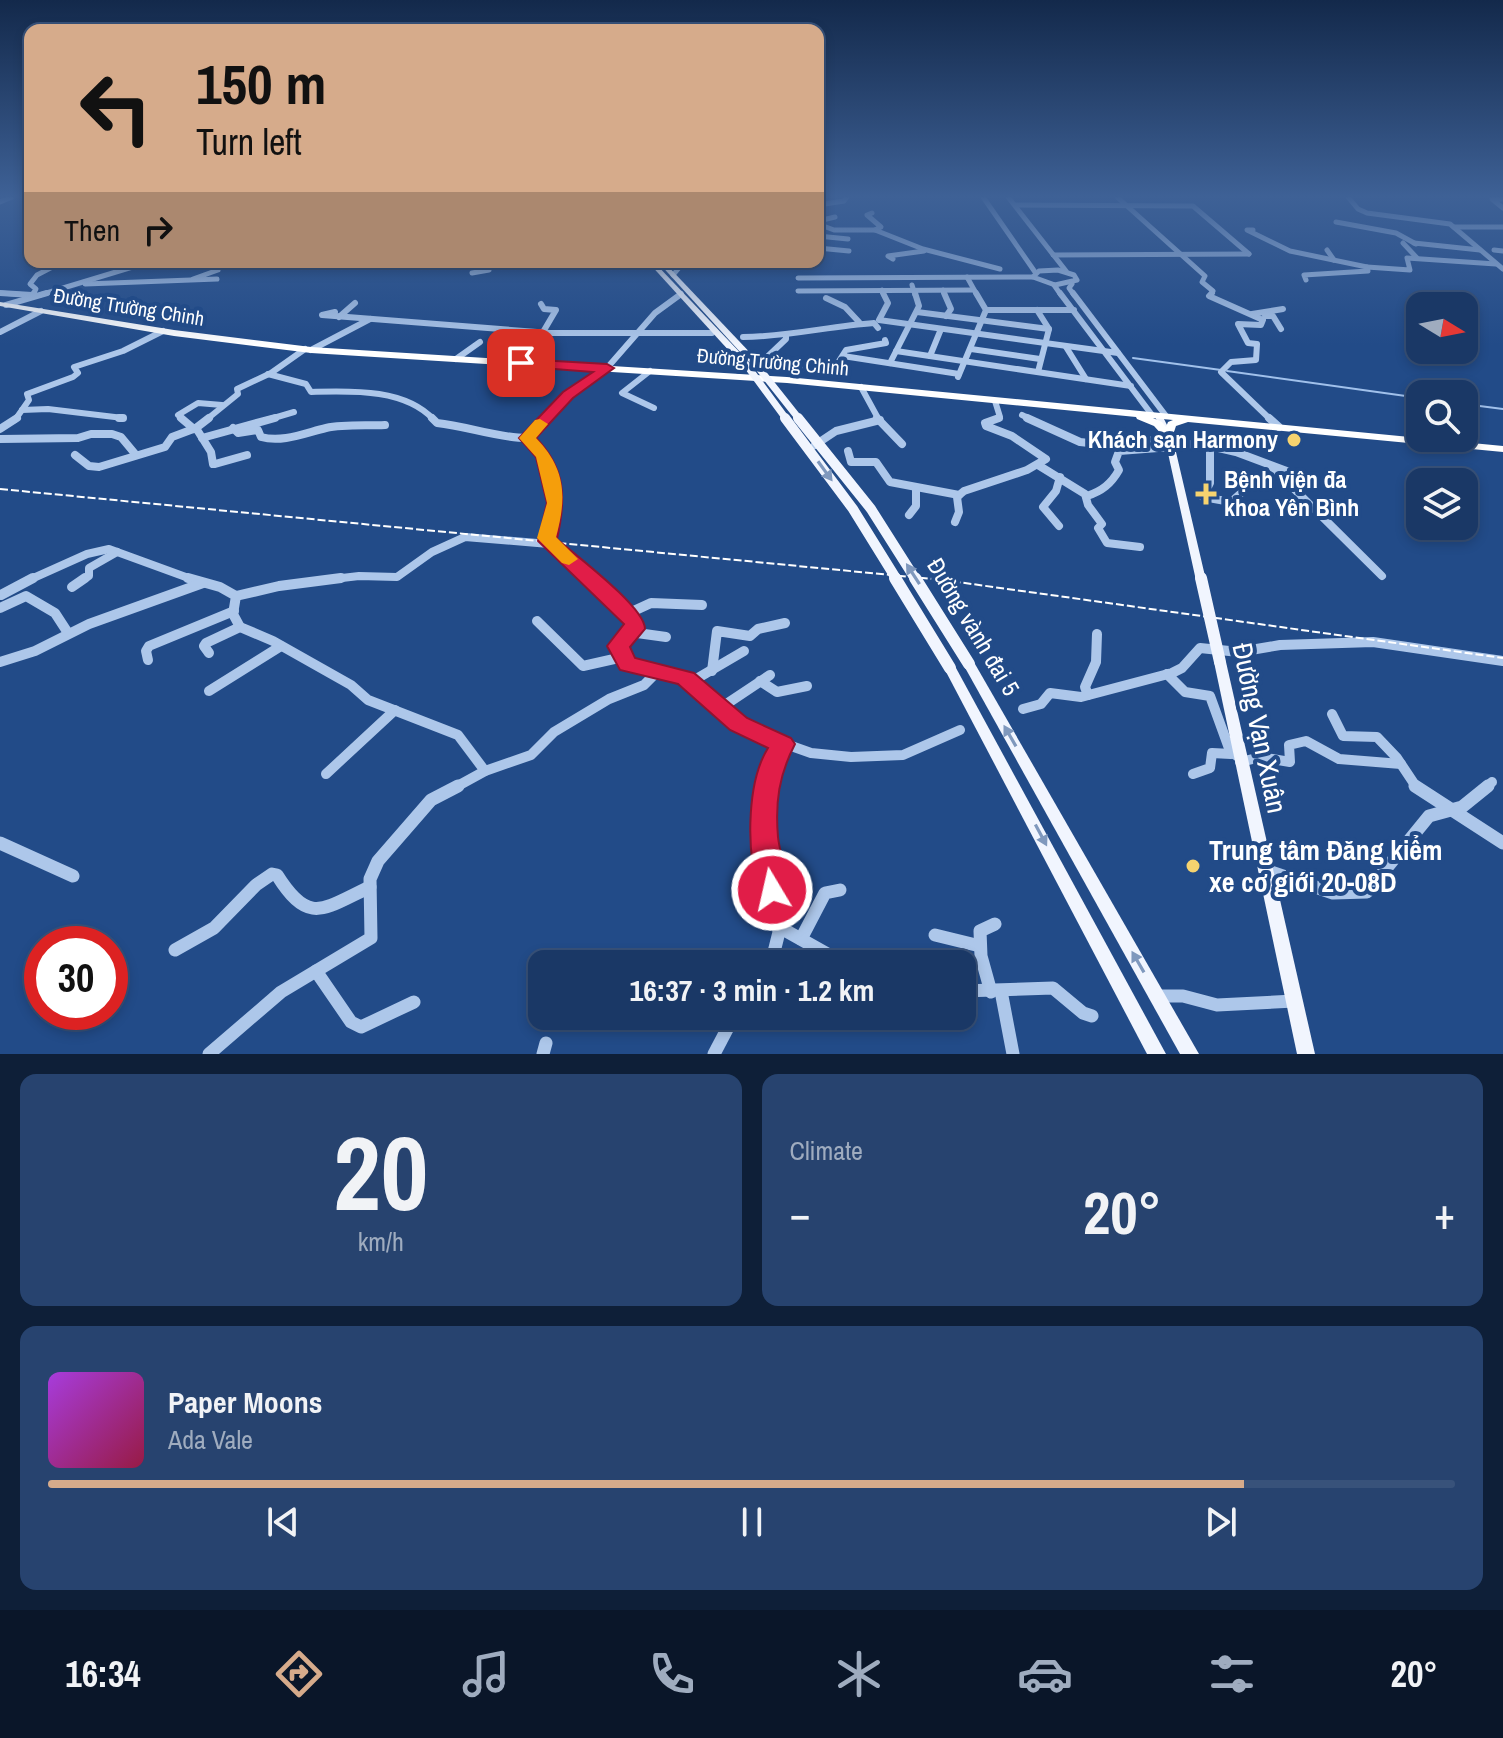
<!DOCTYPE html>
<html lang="en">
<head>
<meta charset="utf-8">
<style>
  body { margin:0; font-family:"Archivo Narrow",sans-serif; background:#27436f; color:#f1f3f6; height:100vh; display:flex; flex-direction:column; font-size:30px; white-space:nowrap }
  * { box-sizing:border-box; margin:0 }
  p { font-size:26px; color:#9facbf }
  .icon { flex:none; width:44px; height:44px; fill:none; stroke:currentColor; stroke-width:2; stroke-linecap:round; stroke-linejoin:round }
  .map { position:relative; height:1054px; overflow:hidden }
  .panel { display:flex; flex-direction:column; gap:20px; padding:20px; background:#0e1f38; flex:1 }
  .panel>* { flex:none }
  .hud { position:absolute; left:24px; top:24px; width:800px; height:244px; border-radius:16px; box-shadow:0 4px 12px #0003,0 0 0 2px #38527a; background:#d6ab8b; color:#111; overflow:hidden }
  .needle { width:52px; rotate:100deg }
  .tools { position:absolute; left:1406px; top:292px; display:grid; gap:16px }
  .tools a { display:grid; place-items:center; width:72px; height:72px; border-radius:16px; background:#1a3866; box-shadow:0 4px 12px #0003,0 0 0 2px #38527a; font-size:40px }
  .speed { position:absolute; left:24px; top:926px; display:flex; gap:16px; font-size:40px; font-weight:700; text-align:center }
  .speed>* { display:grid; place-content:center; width:104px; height:104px; border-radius:50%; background:#1a3866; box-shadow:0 4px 12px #0003,0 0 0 2px #38527a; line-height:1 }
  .speed .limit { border:12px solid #d22; background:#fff; color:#111 }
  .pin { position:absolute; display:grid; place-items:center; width:68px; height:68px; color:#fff; margin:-34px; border-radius:16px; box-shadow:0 4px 12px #0006 }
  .me { position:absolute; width:88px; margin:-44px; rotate:351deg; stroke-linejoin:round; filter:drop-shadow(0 0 6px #0008) }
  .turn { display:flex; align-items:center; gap:28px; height:168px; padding:0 40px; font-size:36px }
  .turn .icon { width:104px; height:104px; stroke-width:2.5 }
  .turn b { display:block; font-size:56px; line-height:68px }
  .then { display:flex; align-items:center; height:76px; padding:0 40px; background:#0003; gap:16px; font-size:30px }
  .big { font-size:60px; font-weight:700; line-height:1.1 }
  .panel .widget { flex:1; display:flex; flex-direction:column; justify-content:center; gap:12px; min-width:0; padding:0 28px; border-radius:16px; background:#27436f }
  .panel .dial { align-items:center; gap:0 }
  .dial b { font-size:104px; line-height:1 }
  .song { display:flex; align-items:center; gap:24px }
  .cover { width:96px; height:96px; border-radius:12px; background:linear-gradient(135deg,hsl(280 70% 55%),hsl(340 70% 35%)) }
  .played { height:8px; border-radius:4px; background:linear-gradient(90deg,#d6ab8b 85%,#38527a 85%) }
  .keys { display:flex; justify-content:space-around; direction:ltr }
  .heat { display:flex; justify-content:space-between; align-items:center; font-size:44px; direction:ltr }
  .panel .tiles { flex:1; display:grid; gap:20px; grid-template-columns:1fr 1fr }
  .widget:last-child { grid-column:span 2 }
  .trip { position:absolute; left:528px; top:950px; width:448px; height:80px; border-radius:16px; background:#1a3866; box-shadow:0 4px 12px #0003,0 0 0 2px #38527a; font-weight:700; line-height:80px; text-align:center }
  .menu { display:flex; height:128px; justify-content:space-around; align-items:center; background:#0a1629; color:#9facbf }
  .menu .icon { width:56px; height:56px }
  .menu .current { color:#d6ab8b }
  .menu b { font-size:36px; color:#f1f3f6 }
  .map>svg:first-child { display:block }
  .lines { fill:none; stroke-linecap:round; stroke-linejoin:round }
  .stream { stroke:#a1c1eb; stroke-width:2 }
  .minor-far4 { stroke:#adc7ea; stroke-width:5 }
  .minor-far3 { stroke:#adc7ea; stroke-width:6 }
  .minor-far2 { stroke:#adc7ea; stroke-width:8 }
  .minor-far1 { stroke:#adc7ea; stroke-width:10 }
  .minor { stroke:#adc7ea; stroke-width:13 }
  .major { fill:#f1f5fe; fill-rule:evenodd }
  .highway { fill:#fff; fill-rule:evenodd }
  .rail { stroke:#fff; stroke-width:2; stroke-dasharray:8 3; stroke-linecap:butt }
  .major-bridge-far2 { stroke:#f1f5fe; stroke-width:7 }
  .major-bridge-far1 { stroke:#f1f5fe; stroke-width:10 }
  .major-bridge { stroke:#f1f5fe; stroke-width:12 }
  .oneway { fill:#7f98bd }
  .route { fill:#e11d48; stroke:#92132f; stroke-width:2 }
  .slow { fill:#f59e0b }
  .poi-dot { fill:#f6d36f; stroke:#224b88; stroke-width:3 }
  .labels { text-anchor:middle; stroke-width:8; stroke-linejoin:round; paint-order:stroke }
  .far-street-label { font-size:20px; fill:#fff; stroke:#224b88 }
  .poi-label { font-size:24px; font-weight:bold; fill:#fff; stroke:#224b88; text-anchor:end }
  .street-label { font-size:24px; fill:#fff; stroke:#224b88 }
  .near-street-label { font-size:28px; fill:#fff; stroke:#224b88 }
  .near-poi-label { font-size:28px; font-weight:bold; fill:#fff; stroke:#224b88; text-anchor:start }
</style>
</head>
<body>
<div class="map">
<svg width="1503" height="1054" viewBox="0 0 1503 1054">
  <rect width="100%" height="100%" fill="#224b88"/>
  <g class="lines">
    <!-- stream -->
    <g class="stream">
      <path d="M1133,358l88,12"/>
      <path d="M1227,371l193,27"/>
      <path d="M1464,404l39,5"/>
    </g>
    <!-- minor-far4 -->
    <g class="minor-far4">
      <path d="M983,197l52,75"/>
      <path d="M1008,197l58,74"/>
      <path d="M1117,197l88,79 -3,6 11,9 -3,4"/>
      <path d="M1348,197l10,12 9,4 83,11 53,45"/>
      <path d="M1503,199h-11l11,9"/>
      <path d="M0,202l12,-5"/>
      <path d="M818,205l26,-4 3,-4"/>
      <path d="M1015,205l178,1 56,48"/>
      <path d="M872,213l-5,2 14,12 -6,3"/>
      <path d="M818,221l17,-4"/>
      <path d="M1336,222l60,11 20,11"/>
      <path d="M818,224l16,6h41l48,19 77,20"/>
      <path d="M1454,227h49"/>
      <path d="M1253,230h-6l43,21 77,16"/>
      <path d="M818,236l30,3"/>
      <path d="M1403,243l14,15"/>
      <path d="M1414,243l66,7"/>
      <path d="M818,248l31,3"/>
      <path d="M1327,250l7,10"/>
      <path d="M1494,250l9,1"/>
      <path d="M1053,255l196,-1"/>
      <path d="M893,259l-5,-3 36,-5"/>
      <path d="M465,262l20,6 17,-6"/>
      <path d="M1058,270l16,5 3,5 -22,5 -22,-8 6,-6z"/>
      <path d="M472,273l17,-3"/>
      <path d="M673,275l11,-13"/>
      <path d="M967,277l10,18"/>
      <path d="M798,278l235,-1"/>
      <path d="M193,279l25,-9"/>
      <path d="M1306,280l-2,-5 64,-4 -1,-4 43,3 -3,-12 89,6"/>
      <path d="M85,284l132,-5"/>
      <path d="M1072,284l-3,4 5,7"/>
      <path d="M912,285l3,10"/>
      <path d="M1054,285l7,10"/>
      <path d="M882,290l2,5"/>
      <path d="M943,290l2,5"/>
      <path d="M798,291l176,-1"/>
      <path d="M0,293l29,2"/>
      <path d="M33,295l3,-6 -6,-5 7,-9 25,-13"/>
      <path d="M40,295l109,-33"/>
    </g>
    <!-- minor-far3 -->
    <g class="minor-far3">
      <path d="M0,293l32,2"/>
      <path d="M883,293l5,10 -9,17 239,33"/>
      <path d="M944,293l7,16 -5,7"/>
      <path d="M1060,293l92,122"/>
      <path d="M1073,293l93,123"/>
      <path d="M1212,293l-3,3 54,24 -2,5 -23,-1 10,19 9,1 -1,16 -25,2 -10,10 50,48"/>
      <path d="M32,296l2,-3"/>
      <path d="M826,298l19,9 14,15"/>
      <path d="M541,304l3,5 12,1 -13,22"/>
      <path d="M6,305l41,-12"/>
      <path d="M986,310h88"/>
      <path d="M1037,310l12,19 -11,43"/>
      <path d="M335,312l-13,3 228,18h162"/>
      <path d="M917,312l132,17"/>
      <path d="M1252,314l31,-5"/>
      <path d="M1265,316h8l8,13"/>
      <path d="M339,317l16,-14"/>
      <path d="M0,332l41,-21"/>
      <path d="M743,337c44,0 87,-11 131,-14l4,5"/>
      <path d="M1066,347l20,32"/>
      <path d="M971,349l69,10"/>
      <path d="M311,350l59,-31"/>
      <path d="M896,351l235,35"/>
      <path d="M843,356l116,18"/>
      <path d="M930,356l11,-27"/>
      <path d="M456,359l24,-17"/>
      <path d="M890,363l29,-57 -4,-13"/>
      <path d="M837,364l9,-14 40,-7 -1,-3"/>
      <path d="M763,369l3,-11 20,-19v-4"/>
      <path d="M650,371l-28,22 32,15"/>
      <path d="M788,371l33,-6"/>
      <path d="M268,374l38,10 5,8c39,-1 94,-4 123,28"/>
      <path d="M958,377l28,-67 -10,-17"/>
      <path d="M861,387l18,33"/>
      <path d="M22,410l26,-1 75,9"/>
      <path d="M1022,415l10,5"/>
      <path d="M15,420l14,-20 -2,-6 46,-17 5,-4 -4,-6 49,-16 40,-20"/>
      <path d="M183,420l-5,-5 20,-12 24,2"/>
      <path d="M206,420l32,-26 -1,-5 34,-16 34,-24"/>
      <path d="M267,420l27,-8"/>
      <path d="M545,420l23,-25 39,-27 48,-55 26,-19"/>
      <path d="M994,420l6,-3 -5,-16"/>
    </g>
    <!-- minor-far2 -->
    <g class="minor-far2">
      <path d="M119,418h4"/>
      <path d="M181,418l13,11"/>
      <path d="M209,418l-13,10 15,24 2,12"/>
      <path d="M432,418l5,5c30,3 60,15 90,15"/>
      <path d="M547,418l-20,20 17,18 12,47 -9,38 47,39"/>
      <path d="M877,418l25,26"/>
      <path d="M1027,418l53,24 9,1 15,-7 106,10 26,6 80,30"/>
      <path d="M1269,418l10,9"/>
      <path d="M233,428l5,5 20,-3 3,7c21,6 44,-4 65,-9 18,-4 40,-2 59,-3"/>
      <path d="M0,429l17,-11"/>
      <path d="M202,438l73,-20"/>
      <path d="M0,439l78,-1 13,-4h21l9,3 15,18"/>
      <path d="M815,445l21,-14 44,-11"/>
      <path d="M1210,446v37l-7,14 28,5 9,-8"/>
      <path d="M848,451l3,11h25l14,20 69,13"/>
      <path d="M75,455l14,11 10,1 66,-20 7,-10 24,-9"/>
      <path d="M215,464l32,-9"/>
      <path d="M1038,465l47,29 3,11 14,19 -4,4 9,15 33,4"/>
      <path d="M1272,467l110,109"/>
      <path d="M1087,496c15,-5 24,-12 32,-26l-4,-8 4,-11 52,-4"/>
      <path d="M909,515l7,-9v-18"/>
      <path d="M955,522l4,-10 -2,-15 7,-6 63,-21 19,-11 -34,-23 -26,-10 -1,-3 14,-5"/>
      <path d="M1059,526l-16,-19 13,-16 4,-14"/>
      <path d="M29,580l58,-26 22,-5 85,31"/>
      <path d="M82,580l7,-4v-8l28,-16"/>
      <path d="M325,580l34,-4 38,1 35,-25 33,-15 84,7"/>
    </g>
    <!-- minor-far1 -->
    <g class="minor-far1">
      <path d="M188,578l32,9 16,9 -3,18 7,13 33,14 78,44 17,15 90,35 27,36"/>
      <path d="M592,578l43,44 -1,7 -16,17 9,19 26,3 33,11 63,52 62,22 40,4 52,-2 57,-25"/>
      <path d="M72,587l13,-9"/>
      <path d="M1,595l32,-17"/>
      <path d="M236,596l43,-10 62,-8"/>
      <path d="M0,608l26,-12 29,17 13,20"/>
      <path d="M627,614l24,-11 51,2"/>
      <path d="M537,621l46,45 40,-9"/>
      <path d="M630,632l36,5"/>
      <path d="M209,653l-5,-7 2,-3 34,-16"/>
      <path d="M148,660l-2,-9 3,-5 85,-35"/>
      <path d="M0,662l35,-11 54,-27 114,-41"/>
      <path d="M712,671l5,-40 33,5 8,-7 27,-6"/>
      <path d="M1167,674l18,18 25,4 20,55 7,5"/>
      <path d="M760,681l17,11 30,-6"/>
      <path d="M691,682l53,-31"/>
      <path d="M209,691l72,-45"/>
      <path d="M1088,695l-3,-8 11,-25 1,-28"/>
      <path d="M719,709l51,-34"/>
      <path d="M1023,709l18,-5 9,-11 31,4 91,-24 10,-5 18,-20 39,4 41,-7 93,-3 130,19"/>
      <path d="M1332,714l11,22 34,1 20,21 20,30"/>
      <path d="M1240,762l21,-5 29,5 -1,-17 17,-4 33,18 62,5"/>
      <path d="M326,774l69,-64"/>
      <path d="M1193,774l17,-6 2,-15 19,1"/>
      <path d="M454,788l31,-17 46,-16 23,-23 55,-33 35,-14 15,-15"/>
      <path d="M766,788l17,-44"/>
      <path d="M1485,788l7,-6"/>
    </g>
    <!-- minor -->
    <g class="minor">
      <path d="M767,786l-3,59 15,87 -8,32"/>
      <path d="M1415,786l88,57"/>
      <path d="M0,843l73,33"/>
      <path d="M1265,870l68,23 34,-1 62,-76 33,-9 26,-21"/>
      <path d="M781,928l64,36"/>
      <path d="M935,935l45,11"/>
      <path d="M801,939l24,-46 15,-3"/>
      <path d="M175,950l39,-22 42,-43 16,-11 5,1c32,51 46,34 93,12"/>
      <path d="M316,971l35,51 10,5 53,-25"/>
      <path d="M962,991l91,-3 30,25 9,3"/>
      <path d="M1001,991l12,63"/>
      <path d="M991,992l-10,-36 -1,-25 15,-7"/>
      <path d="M1162,996h21l34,9 77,-4"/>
      <path d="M209,1054l72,-62 90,-54 -1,-59 8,-18 53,-61 27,-14"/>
      <path d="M543,1054l3,-11"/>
      <path d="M714,1054l20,-38"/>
    </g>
    <!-- major -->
    <g class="major">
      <path d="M648,262h6l94,99v4h-6z"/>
      <path d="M658,262h6l93,98v4h-6z"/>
      <path d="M1155,413h6l11,22 33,141 -1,2h-8l-1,-2 -31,-141 -10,-20z"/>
      <path d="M1220,658l4,1 2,3 89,392h-18l-83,-392 2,-3z"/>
      <path d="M969,660l4,1 2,3 224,390h-19l-217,-390 2,-3z"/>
      <path d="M950,664l4,1 2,3 210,386h-19l-203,-386 2,-3z"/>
    </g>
    <!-- highway -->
    <path class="highway" d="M0,302l174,28 137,17 476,30 716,69v6l-315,-30 -12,4 -3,9 -5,3 -4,-1 -10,-11 -17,-7 -1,-2 -349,-34 -476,-30 -137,-17 -174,-30zM1153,418l20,2 -5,2 -2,5 -4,-5z"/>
    <!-- rail -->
    <path class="rail" d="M0,489l943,91 560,78"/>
    <!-- major-bridge-far2 -->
    <g class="major-bridge-far2">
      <path d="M754,362l46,58"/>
      <path d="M745,363l42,57"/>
    </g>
    <!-- major-bridge-far1 -->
    <g class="major-bridge-far1">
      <path d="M785,418l68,91 44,71"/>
      <path d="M798,418l73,91 45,71"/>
      <path d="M1200,576l1,4"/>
    </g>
    <!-- major-bridge -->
    <g class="major-bridge">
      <path d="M895,578l55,90"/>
      <path d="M915,578l54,86"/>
      <path d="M1201,578l19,84"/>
    </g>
  </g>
  <!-- one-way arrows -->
  <defs><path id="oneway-solid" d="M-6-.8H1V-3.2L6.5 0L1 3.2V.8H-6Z" transform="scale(2)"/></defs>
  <g class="oneway">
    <use href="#oneway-solid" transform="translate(825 471) rotate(54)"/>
    <use href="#oneway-solid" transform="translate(913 574) rotate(-123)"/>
    <use href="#oneway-solid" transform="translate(1010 736) rotate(-120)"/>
    <use href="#oneway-solid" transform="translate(1041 835) rotate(62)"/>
    <use href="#oneway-solid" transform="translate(1138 962) rotate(-120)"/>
  </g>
  <!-- sky -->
  <linearGradient id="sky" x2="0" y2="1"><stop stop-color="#13294b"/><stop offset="0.57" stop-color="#3e6196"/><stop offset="1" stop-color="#3e6196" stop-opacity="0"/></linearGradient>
  <rect width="1503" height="345" fill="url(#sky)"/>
  <!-- route -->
  <path class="route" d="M521,359l86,5 7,4 -41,30 -37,40c30,31 30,61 21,101 18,16 88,68 88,90l-15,18 5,11 59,15 53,45 44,20 4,6c-16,31 -20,58 -17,93 2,19 13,44 4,62l-10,4 -10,-4c-17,-38 -16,-116 6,-151l-38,-18 -52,-46 -58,-14 -13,-24 17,-22 -86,-83 9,-38 -11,-46 -17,-19 44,-46 30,-20 -77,-6 -2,-3z"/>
  <!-- slow -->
  <path class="slow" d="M540,419l8,5 -12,14c30,31 31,59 20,99l22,22 -9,6 -7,-2 -25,-25 10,-35 -11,-46 -17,-19 16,-18z"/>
  <!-- markers -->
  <g class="poi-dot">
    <circle cx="1294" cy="440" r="8"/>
    <path d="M1202 482h8v8h8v8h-8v8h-8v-8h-8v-8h8z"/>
    <circle cx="1193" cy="866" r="8"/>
  </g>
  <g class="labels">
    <!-- far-street labels -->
    <g class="far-street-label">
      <text transform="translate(129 307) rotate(9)" y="7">Đường Trường Chinh</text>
      <text transform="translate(773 362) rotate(5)" y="7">Đường Trường Chinh</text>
    </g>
    <!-- poi labels -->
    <g class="poi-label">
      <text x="1278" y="448">Khách sạn Harmony</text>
      <text x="1224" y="488" text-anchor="start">Bệnh viện đa<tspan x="1224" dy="28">khoa Yên Bình</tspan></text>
    </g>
    <!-- street labels -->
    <g class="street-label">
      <text transform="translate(973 627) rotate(59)" y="8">Đường vành đai 5</text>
    </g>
    <!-- near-street labels -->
    <g class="near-street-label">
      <text transform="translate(1260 728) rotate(78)" y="10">Đường Vạn Xuân</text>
    </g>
    <!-- near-poi labels -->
    <g class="near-poi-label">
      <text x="1209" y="860">Trung tâm Đăng kiểm<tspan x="1209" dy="32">xe cơ giới 20-08D</tspan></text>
    </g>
  </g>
</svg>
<div class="tools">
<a><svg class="needle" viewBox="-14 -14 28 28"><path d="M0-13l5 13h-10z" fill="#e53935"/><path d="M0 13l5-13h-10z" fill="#9facbf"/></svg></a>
<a><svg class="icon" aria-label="search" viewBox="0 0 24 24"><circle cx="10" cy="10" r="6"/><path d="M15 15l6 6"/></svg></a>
<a><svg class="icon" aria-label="layers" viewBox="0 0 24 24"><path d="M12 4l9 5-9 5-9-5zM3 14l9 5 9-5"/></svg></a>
</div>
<div class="speed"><div class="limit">30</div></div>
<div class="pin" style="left:521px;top:363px;background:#d93025"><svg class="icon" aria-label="arrive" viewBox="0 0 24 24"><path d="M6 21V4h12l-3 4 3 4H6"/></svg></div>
<svg class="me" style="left:772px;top:890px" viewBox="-20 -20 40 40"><circle r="17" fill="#e11d48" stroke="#fff" stroke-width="3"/><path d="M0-11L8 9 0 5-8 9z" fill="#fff"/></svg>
<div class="trip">16:37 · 3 min · 1.2 km</div>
<div class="hud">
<div class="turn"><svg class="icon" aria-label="left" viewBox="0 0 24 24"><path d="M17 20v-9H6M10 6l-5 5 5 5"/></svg><div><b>150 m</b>Turn left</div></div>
<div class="then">Then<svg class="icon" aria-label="right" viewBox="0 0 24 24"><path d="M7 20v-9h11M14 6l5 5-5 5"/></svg></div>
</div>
</div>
<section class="panel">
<div class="tiles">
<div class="widget dial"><b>20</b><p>km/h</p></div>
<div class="widget"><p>Climate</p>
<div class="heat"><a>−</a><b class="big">20°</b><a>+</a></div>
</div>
<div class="widget">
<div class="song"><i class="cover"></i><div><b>Paper Moons</b><p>Ada Vale</p></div></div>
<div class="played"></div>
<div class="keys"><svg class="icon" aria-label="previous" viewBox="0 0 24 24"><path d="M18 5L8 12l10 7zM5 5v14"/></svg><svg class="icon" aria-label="pause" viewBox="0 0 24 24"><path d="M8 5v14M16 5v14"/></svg><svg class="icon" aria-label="next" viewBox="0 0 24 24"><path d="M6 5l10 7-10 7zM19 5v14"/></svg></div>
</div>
</div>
</section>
<nav class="menu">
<b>16:34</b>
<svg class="icon current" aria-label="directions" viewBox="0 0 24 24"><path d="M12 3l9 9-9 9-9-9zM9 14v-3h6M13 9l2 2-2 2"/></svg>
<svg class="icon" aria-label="music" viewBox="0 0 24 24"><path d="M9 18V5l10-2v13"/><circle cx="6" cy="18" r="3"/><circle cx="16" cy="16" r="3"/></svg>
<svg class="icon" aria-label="phone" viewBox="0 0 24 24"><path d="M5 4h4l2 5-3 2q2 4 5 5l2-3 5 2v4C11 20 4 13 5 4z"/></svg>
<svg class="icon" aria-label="climate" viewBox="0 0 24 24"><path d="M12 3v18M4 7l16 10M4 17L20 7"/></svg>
<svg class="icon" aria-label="car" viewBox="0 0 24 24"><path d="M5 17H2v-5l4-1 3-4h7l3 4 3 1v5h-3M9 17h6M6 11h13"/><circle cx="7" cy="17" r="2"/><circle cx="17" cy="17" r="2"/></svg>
<svg class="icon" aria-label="filters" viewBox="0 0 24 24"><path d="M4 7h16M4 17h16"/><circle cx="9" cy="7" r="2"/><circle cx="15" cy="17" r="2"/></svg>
<b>20°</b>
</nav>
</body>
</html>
